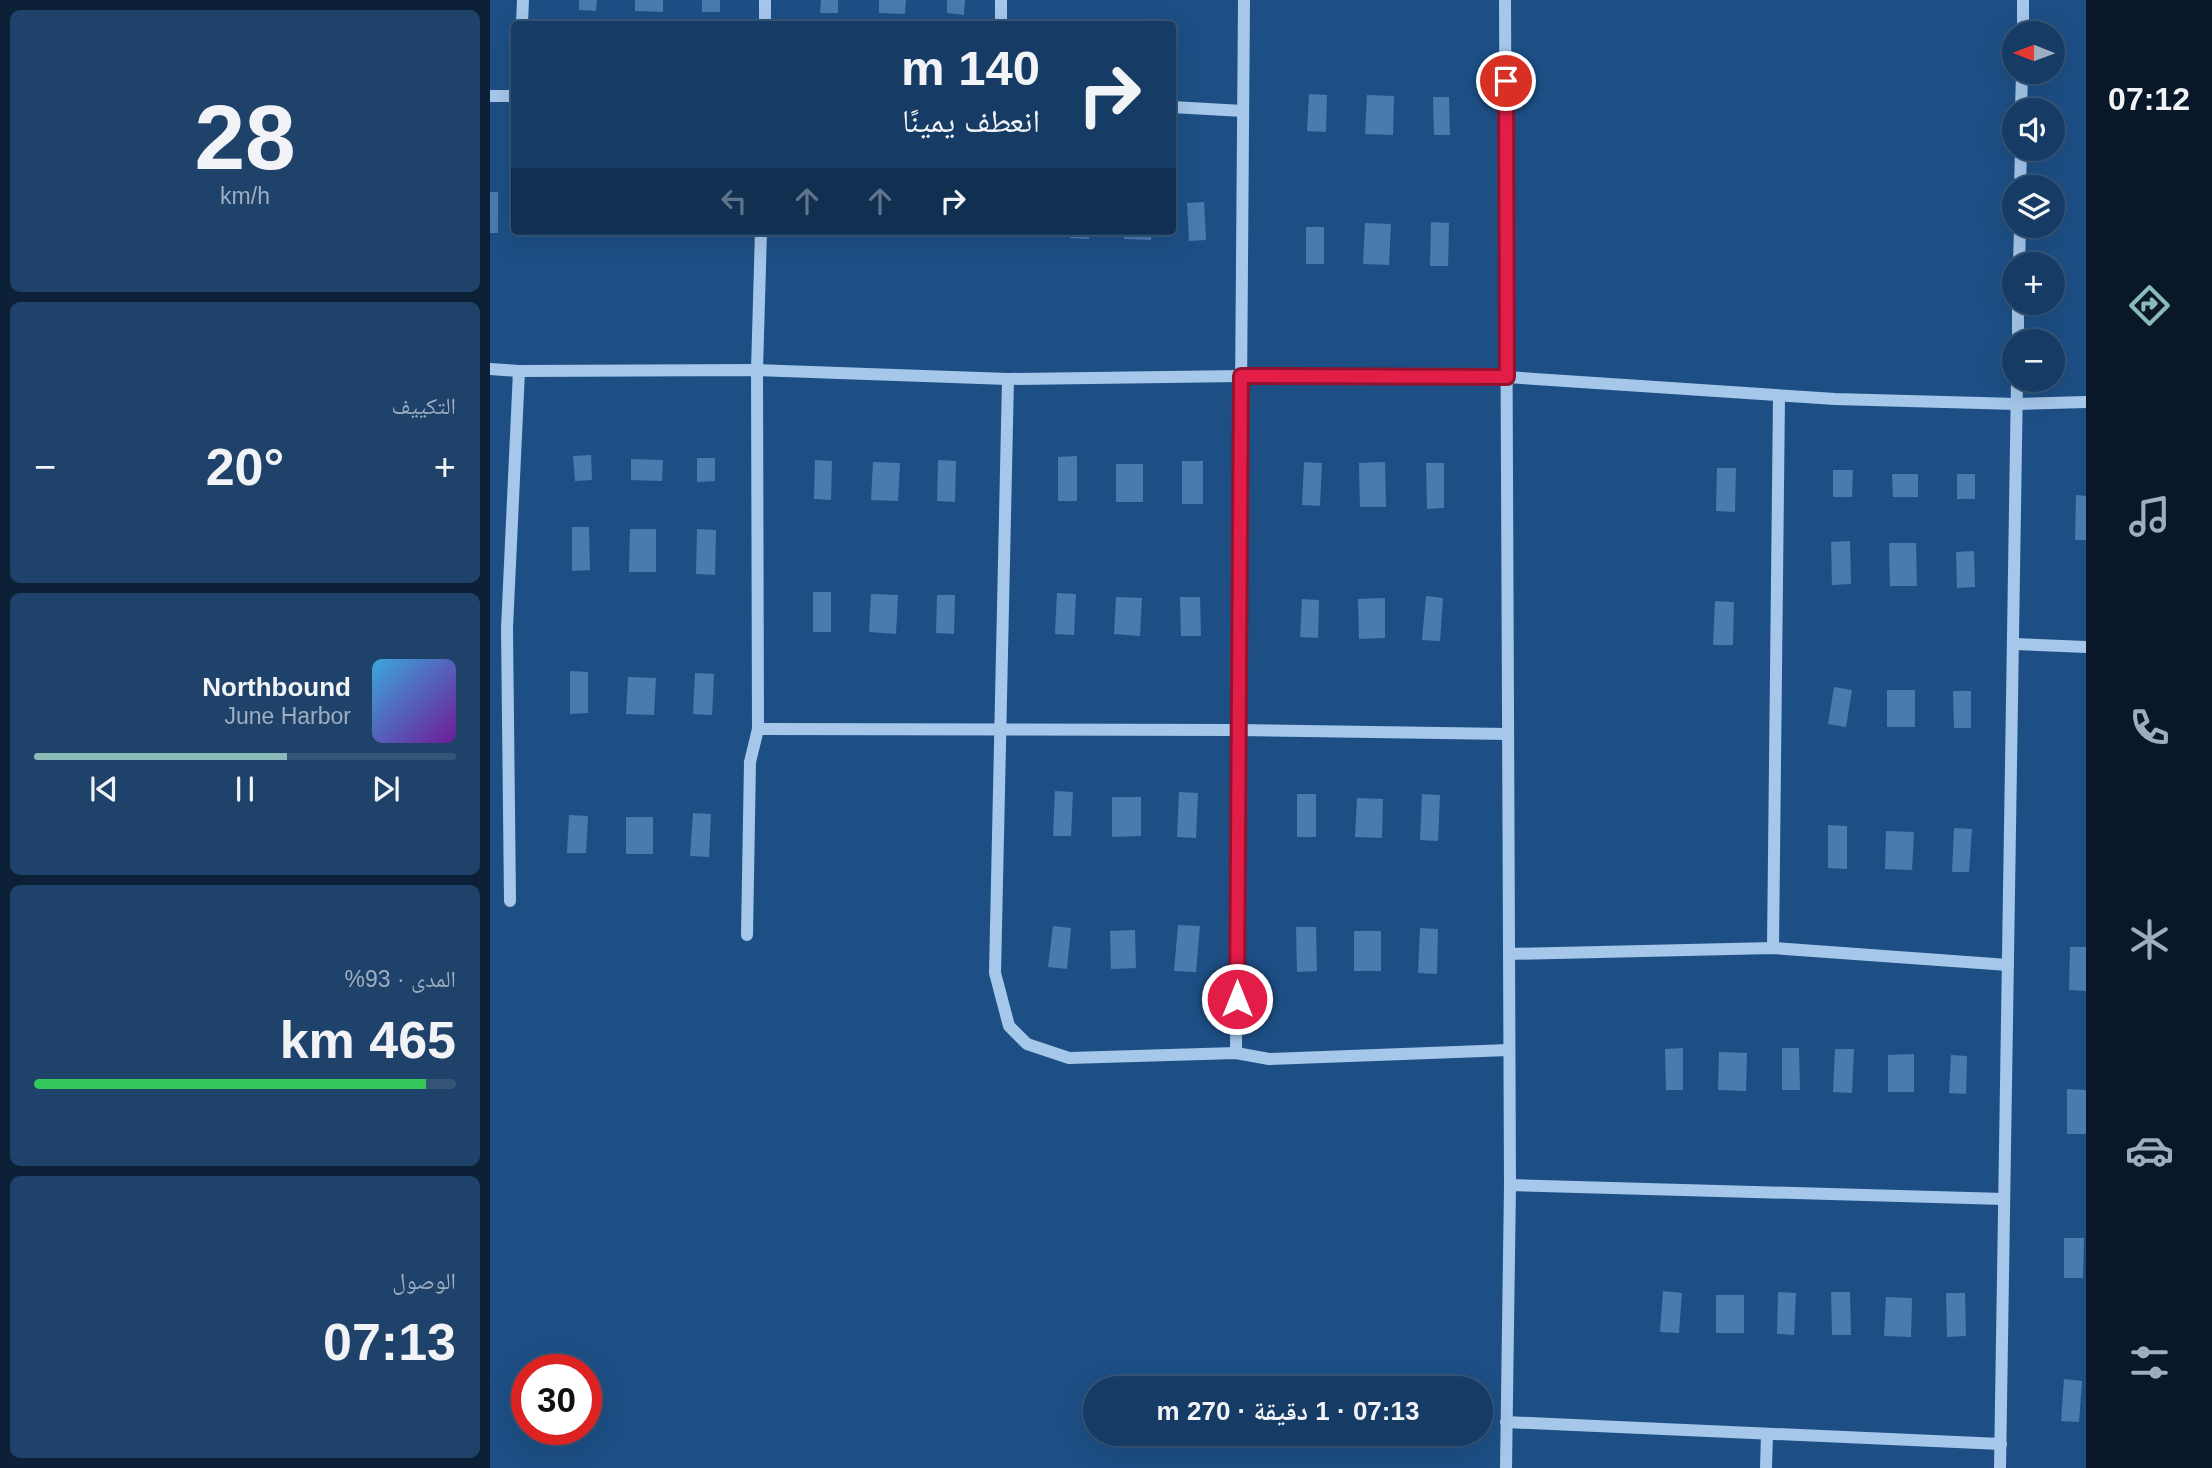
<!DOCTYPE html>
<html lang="ar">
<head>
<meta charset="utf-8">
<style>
  body { margin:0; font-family:Arial,"Noto Naskh Arabic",sans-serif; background:#1f426a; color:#f1f3f6; direction:rtl; height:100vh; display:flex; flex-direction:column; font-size:26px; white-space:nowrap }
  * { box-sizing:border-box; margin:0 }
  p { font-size:23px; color:#9eadbf }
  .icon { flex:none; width:38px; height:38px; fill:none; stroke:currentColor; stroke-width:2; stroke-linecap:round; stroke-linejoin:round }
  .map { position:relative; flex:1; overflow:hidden; direction:ltr }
  .panel { display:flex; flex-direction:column; gap:10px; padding:10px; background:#0c2037; width:490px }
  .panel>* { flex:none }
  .banner { position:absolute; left:21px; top:21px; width:665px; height:214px; border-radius:7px; box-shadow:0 7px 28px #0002,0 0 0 2px #355578; direction:rtl; background:#163b64; color:#f1f3f6; overflow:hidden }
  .needle { width:46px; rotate:271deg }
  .tools { position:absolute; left:1512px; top:21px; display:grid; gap:14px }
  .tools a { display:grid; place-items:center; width:63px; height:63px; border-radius:50%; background:#163b64; box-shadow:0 7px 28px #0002,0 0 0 2px #355578; font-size:35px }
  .speed { position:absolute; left:21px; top:1354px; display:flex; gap:14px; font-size:35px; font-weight:700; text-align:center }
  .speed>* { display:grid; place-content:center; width:91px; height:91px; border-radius:50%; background:#163b64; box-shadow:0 7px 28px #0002,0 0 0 2px #355578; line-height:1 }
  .speed .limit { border:10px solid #d22; background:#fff; color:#111 }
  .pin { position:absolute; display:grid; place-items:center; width:60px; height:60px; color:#fff; margin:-30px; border:4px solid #fff; border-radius:50%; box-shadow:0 2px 7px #0007 }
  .me { position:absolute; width:77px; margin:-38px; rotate:0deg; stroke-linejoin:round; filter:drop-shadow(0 0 5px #0008) }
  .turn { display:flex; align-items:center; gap:24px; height:147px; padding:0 21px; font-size:32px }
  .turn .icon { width:91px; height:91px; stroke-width:2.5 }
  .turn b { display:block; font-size:49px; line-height:60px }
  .lanes { display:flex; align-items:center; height:66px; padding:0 21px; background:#0003; justify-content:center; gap:35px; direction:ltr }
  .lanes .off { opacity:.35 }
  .big { font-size:52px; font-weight:700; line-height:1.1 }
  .panel .card { flex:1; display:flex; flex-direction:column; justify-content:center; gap:10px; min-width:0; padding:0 24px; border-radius:10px; background:#1f426a }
  .panel .dial { align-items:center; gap:0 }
  .dial b { font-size:91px; line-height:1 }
  .song { display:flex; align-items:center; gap:21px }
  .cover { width:84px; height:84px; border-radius:10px; background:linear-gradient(135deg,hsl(200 70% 55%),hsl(280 70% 35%)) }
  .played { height:7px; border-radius:4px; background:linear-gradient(90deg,#8bbbb9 60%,#355578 60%) }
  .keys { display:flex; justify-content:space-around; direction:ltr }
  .heat { display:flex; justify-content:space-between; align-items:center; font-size:38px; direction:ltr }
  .charge { height:10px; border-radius:5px; background:linear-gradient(90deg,#34c759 93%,#355578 0) }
  .trip { position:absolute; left:593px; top:1376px; width:410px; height:70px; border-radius:35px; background:#163b64; box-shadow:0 7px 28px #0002,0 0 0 2px #355578; font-weight:700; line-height:70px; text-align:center; direction:rtl }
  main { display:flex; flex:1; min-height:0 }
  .tab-bar { display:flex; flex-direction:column; width:126px; justify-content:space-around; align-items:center; background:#091828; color:#9eadbf }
  .tab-bar .icon { width:49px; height:49px }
  .tab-bar .selected { color:#8bbbb9 }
  .tab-bar b { font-size:32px; color:#f1f3f6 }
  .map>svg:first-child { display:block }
  .building { fill:#4a7baf }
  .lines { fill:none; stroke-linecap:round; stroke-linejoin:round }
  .minor { stroke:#a5c7ea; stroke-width:12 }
  .route-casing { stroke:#92132f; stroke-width:18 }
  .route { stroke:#e11d48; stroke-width:12 }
</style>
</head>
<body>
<main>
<nav class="tab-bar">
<b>07:12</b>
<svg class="icon selected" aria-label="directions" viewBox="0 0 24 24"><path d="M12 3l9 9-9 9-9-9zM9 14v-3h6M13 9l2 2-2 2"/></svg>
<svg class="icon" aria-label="music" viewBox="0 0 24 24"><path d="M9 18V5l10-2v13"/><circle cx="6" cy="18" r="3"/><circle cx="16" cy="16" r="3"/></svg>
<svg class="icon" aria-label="phone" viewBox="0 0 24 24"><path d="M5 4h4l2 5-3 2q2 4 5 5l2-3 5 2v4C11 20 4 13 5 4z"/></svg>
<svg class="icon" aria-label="climate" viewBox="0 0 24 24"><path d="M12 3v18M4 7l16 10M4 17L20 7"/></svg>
<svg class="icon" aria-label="car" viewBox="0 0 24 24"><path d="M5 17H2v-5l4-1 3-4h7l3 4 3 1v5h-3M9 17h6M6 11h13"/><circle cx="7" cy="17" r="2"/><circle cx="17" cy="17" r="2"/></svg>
<svg class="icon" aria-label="filters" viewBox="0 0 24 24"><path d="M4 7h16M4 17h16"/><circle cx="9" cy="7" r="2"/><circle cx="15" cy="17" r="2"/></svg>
</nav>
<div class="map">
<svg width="1596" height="1468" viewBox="0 0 1596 1468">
  <rect width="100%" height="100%" fill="#1d4f85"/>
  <!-- building -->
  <g class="building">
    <path d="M89,0h18l-1,11 -17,-1z"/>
    <path d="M145,0h28v12l-28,-1z"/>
    <rect x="212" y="0" width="18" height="12"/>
    <path d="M331,0h17v13h-18z"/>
    <path d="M389,0h27l-1,14 -26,-1z"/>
    <path d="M457,0h18l-1,15 -17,-2z"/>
    <path d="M819,94l18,1 -1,37 -19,-1z"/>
    <path d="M877,95l27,1 -1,39 -28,-1z"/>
    <path d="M943,97h16l1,38h-16z"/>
    <rect x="0" y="192" width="8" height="41"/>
    <path d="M714,202l2,38 -17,1 -2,-38z"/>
    <path d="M941,222l18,1 -1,43h-18z"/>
    <path d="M875,223l26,1 -2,41 -26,-1z"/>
    <rect x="816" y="227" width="18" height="37"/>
    <path d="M43,231h19l-1,3 -18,-1z"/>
    <rect x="95" y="231" width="18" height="3"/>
    <path d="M148,231h27v4l-27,-1z"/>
    <path d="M210,231h19l-1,5 -18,-1z"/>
    <rect x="329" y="231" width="18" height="5"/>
    <rect x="382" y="231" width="13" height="4"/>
    <rect x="413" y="231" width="18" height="4"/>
    <path d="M465,231h27l-1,5 -27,-1z"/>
    <path d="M527,231h19l-1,6 -19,-2z"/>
    <path d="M580,231h19v8l-19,-1z"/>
    <path d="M635,231h26v9l-27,-1z"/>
    <path d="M101,455l1,25 -17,1 -2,-25z"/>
    <path d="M587,456v45h-19v-44z"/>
    <path d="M207,458h18v23l-18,1z"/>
    <path d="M141,459l32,1 -1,21 -31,-1z"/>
    <path d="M325,460l17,1 -1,39 -17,-1z"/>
    <path d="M448,460l18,1 -1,41 -18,-1z"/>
    <rect x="692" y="461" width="21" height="43"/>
    <path d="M383,462l27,1 -2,38 -27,-1z"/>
    <path d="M814,462l18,1 -2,43 -18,-1z"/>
    <path d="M895,462l1,45h-26l-1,-44z"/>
    <path d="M936,463h18v45l-17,1z"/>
    <rect x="626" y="464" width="27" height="38"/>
    <path d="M1227,468h19l-1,44 -19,-1z"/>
    <path d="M1343,470h20l-1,27h-19z"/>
    <path d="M1402,474h26v23h-25z"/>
    <rect x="1467" y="474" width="18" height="25"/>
    <path d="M1586,495l10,1v44h-11z"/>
    <path d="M82,527h17l1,43 -18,1z"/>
    <path d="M140,529h26v43h-27z"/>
    <path d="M207,529l19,1 -1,45 -19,-1z"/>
    <path d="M1360,541l1,43 -19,1 -1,-43z"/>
    <path d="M1399,543h27l1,43h-27z"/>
    <path d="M1484,551l1,36 -18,1 -1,-36z"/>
    <rect x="323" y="592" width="18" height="40"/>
    <path d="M567,593l19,1 -2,41 -19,-1z"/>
    <path d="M381,594l27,1 -2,39 -27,-2z"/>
    <path d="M447,595h18l-1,39 -18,-1z"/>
    <path d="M936,596l17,2 -3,43 -18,-1z"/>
    <path d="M626,597l26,1 -2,38 -26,-2z"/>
    <path d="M690,597h20l1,39h-20z"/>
    <path d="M895,598v40l-26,1 -1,-40z"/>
    <path d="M812,599l17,1 -1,38 -18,-1z"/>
    <path d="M1225,601l19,1 -1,43h-20z"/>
    <path d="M80,671l18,1v41l-18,1z"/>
    <path d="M205,673l19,1 -2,41 -19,-1z"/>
    <path d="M138,677l28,1 -2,37 -28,-1z"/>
    <path d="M1344,687l18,3 -6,37 -18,-3z"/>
    <rect x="1397" y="690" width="28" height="37"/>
    <path d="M1463,691h18v37h-17z"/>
    <path d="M565,791l18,1 -2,44h-18z"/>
    <path d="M689,792l19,1 -2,45 -19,-1z"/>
    <rect x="807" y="794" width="19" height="43"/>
    <path d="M932,794l18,1 -2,46 -18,-1z"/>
    <path d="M622,797h29v39l-29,1z"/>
    <path d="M867,798l26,1 -1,39 -27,-1z"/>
    <path d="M203,813l18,1 -2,43 -19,-1z"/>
    <path d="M79,815l19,1 -2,37h-19z"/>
    <rect x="136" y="817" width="27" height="37"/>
    <path d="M1338,825l19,1v43l-19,-1z"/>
    <path d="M1464,828l18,1 -3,43h-17z"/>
    <path d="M1396,831l28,1 -2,38 -27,-1z"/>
    <path d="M688,925l22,1 -4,46 -22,-1z"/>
    <path d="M563,926l18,2 -4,41 -19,-2z"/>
    <path d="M806,927h20l1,44 -20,1z"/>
    <path d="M930,928l18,1 -1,45 -19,-1z"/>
    <path d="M645,930l1,38 -25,1 -1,-38z"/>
    <rect x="864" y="931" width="27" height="40"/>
    <path d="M1580,947h16v44l-17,-1z"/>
    <path d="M1193,1048v42h-17l-1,-41z"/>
    <path d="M1292,1048h17l1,42h-18z"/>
    <path d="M1345,1049h19l-2,44 -19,-1z"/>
    <path d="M1229,1052l28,1 -1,38 -28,-1z"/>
    <path d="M1424,1054v38h-26v-37z"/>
    <path d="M1461,1055l16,1 -1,38 -17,-1z"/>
    <path d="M1577,1089l19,1v44h-19z"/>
    <path d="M1574,1238h20l-1,40h-19z"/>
    <path d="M1173,1291l19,2 -3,40 -19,-1z"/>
    <path d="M1288,1292l18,1 -2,42 -17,-1z"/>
    <path d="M1341,1292h19l1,43h-19z"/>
    <path d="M1456,1293h19l1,43 -19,1z"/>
    <rect x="1226" y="1295" width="28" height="38"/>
    <path d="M1396,1297l26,1 -1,39 -27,-1z"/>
    <path d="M1574,1379l18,2 -3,41 -18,-1z"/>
  </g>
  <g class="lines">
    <!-- minor -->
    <g class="minor">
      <path d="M1015,0l5,1185 -4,283"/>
      <path d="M32,24l1,-24"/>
      <path d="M275,24v-24"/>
      <path d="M511,24v-24"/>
      <path d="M1533,33v-33"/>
      <path d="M0,96h24"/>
      <path d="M682,107l71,4"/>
      <path d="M1531,110l1,-38"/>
      <path d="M1530,187l1,-38"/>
      <path d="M1529,264l1,-38"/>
      <path d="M1528,341v-38"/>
      <path d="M0,369l29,2 238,-1 251,9 233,-3 266,1 328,22 182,5 69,-2"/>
      <path d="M518,379l-13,594 14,53 18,18 42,14 167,-5 33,6 240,-9"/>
      <path d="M1523,644l73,3"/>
      <path d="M268,729l479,1 271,4"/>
      <path d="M20,901l-3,-273 12,-257"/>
      <path d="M257,935l3,-173 8,-33 -1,-359 4,-139"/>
      <path d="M1283,948l6,-552"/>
      <path d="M1019,954l264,-6 235,17"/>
      <path d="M746,1053l8,-1053"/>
      <path d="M1020,1185l494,14"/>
      <path d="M1016,1422l495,22"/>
      <path d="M1276,1468l1,-34"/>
      <path d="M1510,1468l17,-1088"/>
    </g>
  </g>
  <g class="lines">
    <defs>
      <path id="route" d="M747,999l4,-623 266,1 -1,-296"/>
    </defs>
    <!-- route casing -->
    <use href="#route" class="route-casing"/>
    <!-- route -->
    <use href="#route" class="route"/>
  </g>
</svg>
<div class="tools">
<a><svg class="needle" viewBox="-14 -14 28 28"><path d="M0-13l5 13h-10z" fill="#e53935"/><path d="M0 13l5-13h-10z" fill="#9eadbf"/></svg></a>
<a><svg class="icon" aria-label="sound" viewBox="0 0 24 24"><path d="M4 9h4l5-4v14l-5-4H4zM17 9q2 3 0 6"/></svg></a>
<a><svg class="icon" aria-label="layers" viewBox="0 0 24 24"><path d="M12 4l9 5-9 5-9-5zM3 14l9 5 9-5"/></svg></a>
<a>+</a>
<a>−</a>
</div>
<div class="speed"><div class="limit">30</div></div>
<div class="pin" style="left:1016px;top:81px;background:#d93025"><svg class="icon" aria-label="arrive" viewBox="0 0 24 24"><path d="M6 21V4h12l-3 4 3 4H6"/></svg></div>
<svg class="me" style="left:747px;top:999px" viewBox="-20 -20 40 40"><circle r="17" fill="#e11d48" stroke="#fff" stroke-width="3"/><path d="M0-11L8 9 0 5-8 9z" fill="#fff"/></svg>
<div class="trip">07:13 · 1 دقيقة · 270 m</div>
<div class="banner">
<div class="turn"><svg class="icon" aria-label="right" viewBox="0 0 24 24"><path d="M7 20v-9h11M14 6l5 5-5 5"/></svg><div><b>140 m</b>انعطف يمينًا</div></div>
<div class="lanes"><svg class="icon off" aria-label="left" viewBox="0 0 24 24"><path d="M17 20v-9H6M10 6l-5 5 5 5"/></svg><svg class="icon off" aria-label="ahead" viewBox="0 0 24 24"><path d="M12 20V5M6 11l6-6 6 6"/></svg><svg class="icon off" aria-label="ahead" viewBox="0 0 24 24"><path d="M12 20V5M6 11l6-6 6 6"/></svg><svg class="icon" aria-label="right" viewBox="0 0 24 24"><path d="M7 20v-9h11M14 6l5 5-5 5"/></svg></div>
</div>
</div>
<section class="panel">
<div class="card dial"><b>28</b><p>km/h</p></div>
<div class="card"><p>التكييف</p>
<div class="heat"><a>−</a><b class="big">20°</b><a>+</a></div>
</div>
<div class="card">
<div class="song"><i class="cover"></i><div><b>Northbound</b><p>June Harbor</p></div></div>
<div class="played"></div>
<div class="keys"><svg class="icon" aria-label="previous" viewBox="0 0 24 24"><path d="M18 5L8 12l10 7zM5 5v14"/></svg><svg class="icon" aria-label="pause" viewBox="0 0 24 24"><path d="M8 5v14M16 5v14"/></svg><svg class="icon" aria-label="next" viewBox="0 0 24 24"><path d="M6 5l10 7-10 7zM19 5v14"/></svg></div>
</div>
<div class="card"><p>المدى · 93%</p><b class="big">465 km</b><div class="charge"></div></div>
<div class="card"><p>الوصول</p><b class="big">07:13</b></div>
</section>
</main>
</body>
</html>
